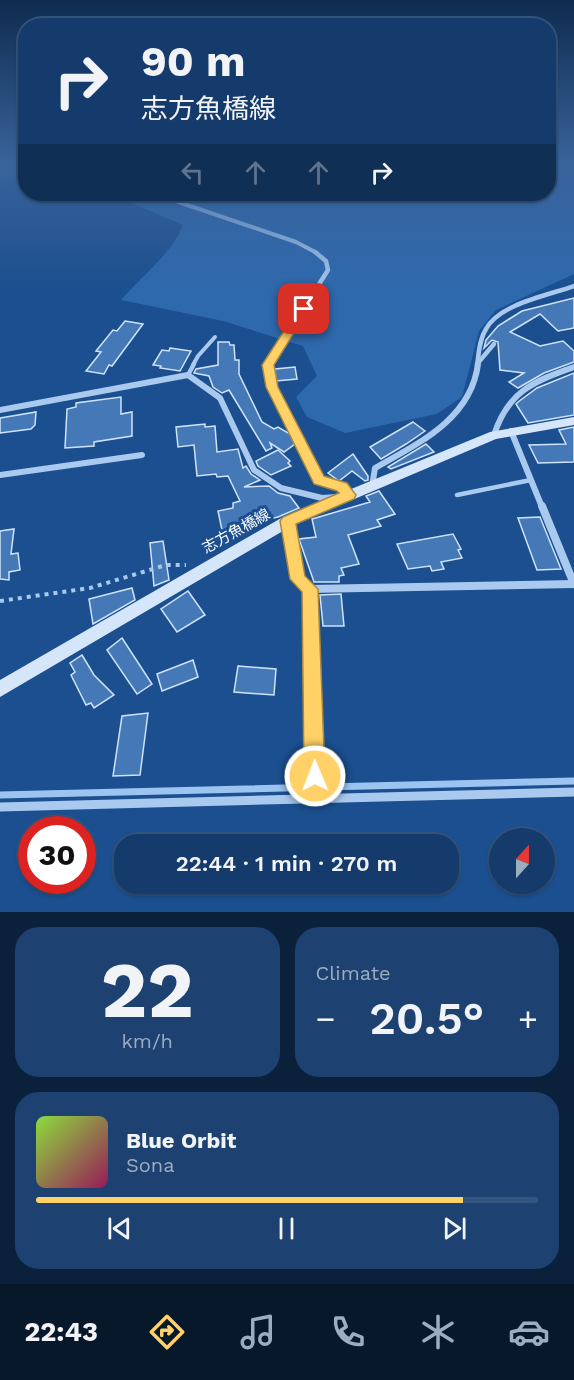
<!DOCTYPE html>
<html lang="en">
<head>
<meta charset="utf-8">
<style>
  body { margin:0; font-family:"Work Sans","Noto Sans JP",sans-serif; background:#1d4271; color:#f1f3f6; height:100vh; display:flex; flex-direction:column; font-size:22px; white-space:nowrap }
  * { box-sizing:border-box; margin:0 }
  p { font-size:20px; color:#9dadc1 }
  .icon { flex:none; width:33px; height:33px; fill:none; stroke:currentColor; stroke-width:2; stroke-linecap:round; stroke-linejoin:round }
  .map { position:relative; height:912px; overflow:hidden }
  .panel { display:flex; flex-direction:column; gap:15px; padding:15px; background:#0b203b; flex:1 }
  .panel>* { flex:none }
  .top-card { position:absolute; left:18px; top:18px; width:538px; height:183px; border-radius:24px; box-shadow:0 2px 4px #0004,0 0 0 2px #33557e; background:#143b6b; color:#f1f3f6; overflow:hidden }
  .needle { width:39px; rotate:21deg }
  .tools { position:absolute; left:489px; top:828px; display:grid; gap:12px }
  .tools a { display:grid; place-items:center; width:66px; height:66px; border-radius:50%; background:#143b6b; box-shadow:0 2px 4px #0004,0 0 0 2px #33557e; font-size:30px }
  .speed { position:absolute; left:18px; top:816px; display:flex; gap:12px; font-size:30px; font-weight:700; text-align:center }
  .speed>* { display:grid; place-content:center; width:78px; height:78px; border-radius:50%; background:#143b6b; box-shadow:0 2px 4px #0004,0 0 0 2px #33557e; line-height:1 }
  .speed .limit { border:9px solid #d22; background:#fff; color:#111 }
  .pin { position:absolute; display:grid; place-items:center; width:51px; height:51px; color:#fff; margin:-26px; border-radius:12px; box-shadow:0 3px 9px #0006 }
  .me { position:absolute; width:66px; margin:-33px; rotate:359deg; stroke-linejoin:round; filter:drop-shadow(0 0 4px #0008) }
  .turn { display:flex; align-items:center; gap:21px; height:126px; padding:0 24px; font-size:27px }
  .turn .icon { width:78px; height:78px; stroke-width:2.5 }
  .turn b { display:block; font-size:42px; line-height:51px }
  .lanes { display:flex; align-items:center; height:57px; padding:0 24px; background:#0003; justify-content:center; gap:30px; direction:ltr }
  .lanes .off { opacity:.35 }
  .big { font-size:45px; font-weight:600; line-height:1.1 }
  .panel .card { flex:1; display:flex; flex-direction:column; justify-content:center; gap:9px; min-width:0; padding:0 21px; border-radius:24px; background:#1d4271 }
  .panel .dial { align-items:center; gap:0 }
  .dial b { font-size:78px; line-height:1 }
  .song { display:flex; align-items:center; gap:18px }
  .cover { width:72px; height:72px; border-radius:9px; background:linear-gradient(135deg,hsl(90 70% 55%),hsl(330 70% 35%)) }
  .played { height:6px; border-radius:3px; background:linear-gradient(90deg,#ffd166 85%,#33557e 85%) }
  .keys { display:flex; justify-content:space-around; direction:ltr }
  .heat { display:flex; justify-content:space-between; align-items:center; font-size:33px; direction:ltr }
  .panel .tiles { flex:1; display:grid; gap:15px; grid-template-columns:1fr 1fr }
  .card:last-child { grid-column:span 2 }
  .trip { position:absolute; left:114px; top:834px; width:345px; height:60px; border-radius:24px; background:#143b6b; box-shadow:0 2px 4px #0004,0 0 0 2px #33557e; font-weight:600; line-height:60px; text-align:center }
  .menu { display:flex; height:96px; justify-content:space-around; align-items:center; background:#08182b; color:#9dadc1 }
  .menu .icon { width:42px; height:42px }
  .menu .active { color:#ffd166 }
  .menu b { font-size:27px; color:#f1f3f6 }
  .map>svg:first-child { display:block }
  .green { fill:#2e69ad }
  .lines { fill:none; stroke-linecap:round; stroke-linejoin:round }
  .stream { stroke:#9cc4f0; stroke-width:7 }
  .building { fill:#4478b7; stroke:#cfe3fa; stroke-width:1.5 }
  .path { stroke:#a9c9ee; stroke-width:4; stroke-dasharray:4 5; stroke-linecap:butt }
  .lane-far1 { stroke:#a9c9ee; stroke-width:4 }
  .lane { stroke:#a9c9ee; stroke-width:4.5 }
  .street-far4 { stroke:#a9c9ee; stroke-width:4 }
  .street-far3 { stroke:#a9c9ee; stroke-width:4.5 }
  .street-far2 { stroke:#a9c9ee; stroke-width:6 }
  .street-far1 { stroke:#a9c9ee; stroke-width:8 }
  .street { stroke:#a9c9ee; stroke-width:9 }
  .secondary { fill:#d6e6fa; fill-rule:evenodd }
  .route { fill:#ffd166; stroke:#a68842; stroke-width:1.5 }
  .labels { text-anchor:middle; stroke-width:6; stroke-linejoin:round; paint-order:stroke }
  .street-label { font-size:15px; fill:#fff; stroke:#1b4f8f }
</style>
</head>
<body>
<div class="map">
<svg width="574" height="912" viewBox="0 0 574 912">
  <rect width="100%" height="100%" fill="#1b4f8f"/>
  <!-- green -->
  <g class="green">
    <path d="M0,163h25v12l-25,2z"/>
    <path d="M549,163h25v111l-78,36 -17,21 -17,66 -25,17 -92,19 -38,-16 -11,-20 21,-21 -14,-30 -80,-25 -102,-21c20,-23 52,-48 62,-75l-72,-31h438z"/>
  </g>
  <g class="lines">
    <!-- stream -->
    <path class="stream" d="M0,795l574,-14"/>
  </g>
  <!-- building -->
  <g class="building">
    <path d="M574,298v30l-16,3 -18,-17 -30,18 30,14 23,-5 11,10v11l-30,11 -26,15 -9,-6 15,-9 -24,-3 -2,-28 -6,-2 -8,8 2,-8 12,-14 24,-15z"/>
    <path d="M125,321l18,3 -31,42 -3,-1 -5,9 -18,-3 15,-19 -5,-1 17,-21 4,1z"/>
    <path d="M218,342h11l1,3h4l1,15h4v14l23,48 12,7 4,-2 12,7 5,10 -11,8 -14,-9 2,5 -6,3 -37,-61 -7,3 -9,-6 -4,-11 -15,-3 2,-4 22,-4z"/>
    <path d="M170,348l21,3 -11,20 -20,-3 1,-2 -8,-1 9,-15 7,1z"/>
    <path d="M295,367l2,12 -21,2 -1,-12z"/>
    <path d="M574,373v42l-46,8 -12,-19 2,-2 19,-14z"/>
    <path d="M121,397v17l11,-2v24l-38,6v4l-29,2 2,-39 9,-2v-4z"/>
    <path d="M36,412l-1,13 -4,4 -31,4v-15z"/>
    <path d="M413,422l12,9 -19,13 -25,15 -11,-12z"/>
    <path d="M205,424v3l10,-1 2,26 21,-3 5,19 3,-2 5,8 9,6 -16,7 25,-1 9,7 12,3 9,12 -21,9 -37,8 2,7 -20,3 -5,-24 15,-3v-5l7,-2 -12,-25 -11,1 -1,-3 -19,2 -3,-31 -16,2 -2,-20z"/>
    <path d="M574,427v35l-36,1 -9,-18 37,-1 -7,-14z"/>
    <path d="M426,444l8,8 -43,17 -3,-2z"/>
    <path d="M278,450l12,11 -2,2 3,3 -20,9 -13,-9 -2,-5z"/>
    <path d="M353,454l15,22v4l-3,1 -13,-10 -13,10 -11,-8z"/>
    <path d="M379,491l16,23 -18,6 4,6 -33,9 11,29 -18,4 3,7 -5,1v6h-25l-15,-43 17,-2 -4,-18 58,-17 -4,-6z"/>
    <path d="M540,517l21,52 -24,1 -19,-52z"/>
    <path d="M14,529l-3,25 7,-1 2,17 -11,2v8l-9,-1v-48z"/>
    <path d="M453,534l8,15 -3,1 4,8 -21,4 3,7 -12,2 -2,-5 -22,3 -11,-25z"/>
    <path d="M163,541l6,39 -15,6 -4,-43z"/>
    <path d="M132,588l3,12 -42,24 -4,-25z"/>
    <path d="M188,591l17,24 -28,17 -16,-23z"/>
    <path d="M341,594l3,32h-21l-3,-31z"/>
    <path d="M122,638l30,46 -15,10 -30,-44z"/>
    <path d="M82,655l12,20 20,20 -20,13 -3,-5 -5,2 -15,-30 4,-3 -5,-9z"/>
    <path d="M193,660l5,17 -36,14 -5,-17z"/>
    <path d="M238,666l38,3 -2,26 -40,-3z"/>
    <path d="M148,713l-8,62 -27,1 9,-60z"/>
  </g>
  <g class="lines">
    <!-- path -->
    <path class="path" d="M0,601l90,-13 76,-23h20"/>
    <!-- lane-far1 -->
    <path class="lane-far1" d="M193,365l5,-9 17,-19"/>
    <!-- lane -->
    <g class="lane">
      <path d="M188,375l6,-11"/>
      <path d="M457,495l74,-15"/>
    </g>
    <!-- street-far4 -->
    <path class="street-far4" d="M155,194l141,48 21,11"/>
    <!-- street-far3 -->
    <g class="street-far3">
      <path d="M477,364l17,-20"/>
      <path d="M268,365l60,-95 -2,-9 -11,-9"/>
      <path d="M477,365c2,-12 2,-25 9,-36 13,-25 63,-34 88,-43"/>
    </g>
    <!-- street-far2 -->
    <g class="street-far2">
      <path d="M269,364l3,23 47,93 23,7 5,9"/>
      <path d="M0,410l188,-35 32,23 34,72 27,18 41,10 15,-1"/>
      <path d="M511,431l31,76"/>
      <path d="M494,435c14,-43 39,-54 80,-68"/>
      <path d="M0,475l142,-20"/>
      <path d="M372,486l3,-18c44,-25 96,-49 103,-104"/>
    </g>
    <!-- street-far1 -->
    <g class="street-far1">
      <path d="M542,506l32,78"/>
      <path d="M288,521l10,58 12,10 264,-5"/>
      <path d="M310,589l2,98"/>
    </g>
    <!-- street -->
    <g class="street">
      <path d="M312,685l3,114"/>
      <path d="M0,807l574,-15"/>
    </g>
    <!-- secondary -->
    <path class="secondary" d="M574,417v8l-78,14 -203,86 -293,172v-17l283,-163 207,-85z"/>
  </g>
  <!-- sky -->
  <linearGradient id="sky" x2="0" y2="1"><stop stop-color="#0f2b4f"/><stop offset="0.56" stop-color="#39639b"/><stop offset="1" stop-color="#39639b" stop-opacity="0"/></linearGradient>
  <rect width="574" height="291" fill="url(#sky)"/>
  <!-- route -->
  <path class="route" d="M304,305l5,4 -35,56 4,22 46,89 23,7 9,12 -2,4 -58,25 9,52 13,13 7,187 -3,7 -7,3 -8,-3 -3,-7 -2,-184 -12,-13 -10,-58 3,-4 56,-24 -2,-2 -23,-7 -48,-97 -4,-22 38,-59z"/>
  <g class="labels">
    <!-- street labels -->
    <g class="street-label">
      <text transform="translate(236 531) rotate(-29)" y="5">志方魚橋線</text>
    </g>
  </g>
</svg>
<div class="tools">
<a><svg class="needle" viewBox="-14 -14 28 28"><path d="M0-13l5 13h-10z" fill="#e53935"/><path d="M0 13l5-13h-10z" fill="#9dadc1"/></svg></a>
</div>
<div class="speed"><div class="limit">30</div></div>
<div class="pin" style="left:304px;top:309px;background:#d93025"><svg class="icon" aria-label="arrive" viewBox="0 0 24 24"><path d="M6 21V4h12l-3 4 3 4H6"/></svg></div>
<svg class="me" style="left:315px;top:776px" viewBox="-20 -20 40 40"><circle r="17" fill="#ffd166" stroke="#fff" stroke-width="3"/><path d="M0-11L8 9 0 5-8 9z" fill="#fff"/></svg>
<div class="trip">22:44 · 1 min · 270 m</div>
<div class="top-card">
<div class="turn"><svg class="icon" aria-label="right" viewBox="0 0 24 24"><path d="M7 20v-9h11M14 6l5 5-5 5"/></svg><div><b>90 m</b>志方魚橋線</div></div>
<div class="lanes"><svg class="icon off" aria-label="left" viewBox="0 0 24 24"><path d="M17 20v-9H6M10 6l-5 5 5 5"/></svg><svg class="icon off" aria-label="ahead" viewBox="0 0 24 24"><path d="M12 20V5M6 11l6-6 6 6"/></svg><svg class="icon off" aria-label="ahead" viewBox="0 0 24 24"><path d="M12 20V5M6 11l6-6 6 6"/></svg><svg class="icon" aria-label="right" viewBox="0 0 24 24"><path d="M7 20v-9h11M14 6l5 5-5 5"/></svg></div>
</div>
</div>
<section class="panel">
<div class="tiles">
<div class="card dial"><b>22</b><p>km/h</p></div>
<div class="card"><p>Climate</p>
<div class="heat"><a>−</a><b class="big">20.5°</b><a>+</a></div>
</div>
<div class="card">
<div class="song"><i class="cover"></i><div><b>Blue Orbit</b><p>Sona</p></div></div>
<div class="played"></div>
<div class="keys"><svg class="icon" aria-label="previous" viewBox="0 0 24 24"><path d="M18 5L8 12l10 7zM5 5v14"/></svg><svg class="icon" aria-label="pause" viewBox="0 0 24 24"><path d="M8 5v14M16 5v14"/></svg><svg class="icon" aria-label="next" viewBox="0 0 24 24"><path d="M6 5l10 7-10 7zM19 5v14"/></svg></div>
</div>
</div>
</section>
<nav class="menu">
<b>22:43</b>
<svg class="icon active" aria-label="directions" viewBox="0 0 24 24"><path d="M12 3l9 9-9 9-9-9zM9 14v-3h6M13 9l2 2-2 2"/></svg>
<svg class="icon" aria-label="music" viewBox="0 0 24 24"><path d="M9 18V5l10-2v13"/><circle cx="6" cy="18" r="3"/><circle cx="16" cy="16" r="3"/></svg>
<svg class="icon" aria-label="phone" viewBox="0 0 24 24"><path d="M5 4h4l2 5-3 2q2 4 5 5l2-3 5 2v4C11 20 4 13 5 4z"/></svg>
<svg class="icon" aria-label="climate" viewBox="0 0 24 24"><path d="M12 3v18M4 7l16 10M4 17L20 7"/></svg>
<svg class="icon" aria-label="car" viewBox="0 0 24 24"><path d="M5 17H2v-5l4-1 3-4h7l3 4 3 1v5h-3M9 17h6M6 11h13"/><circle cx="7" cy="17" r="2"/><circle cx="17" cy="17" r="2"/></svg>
</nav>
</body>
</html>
